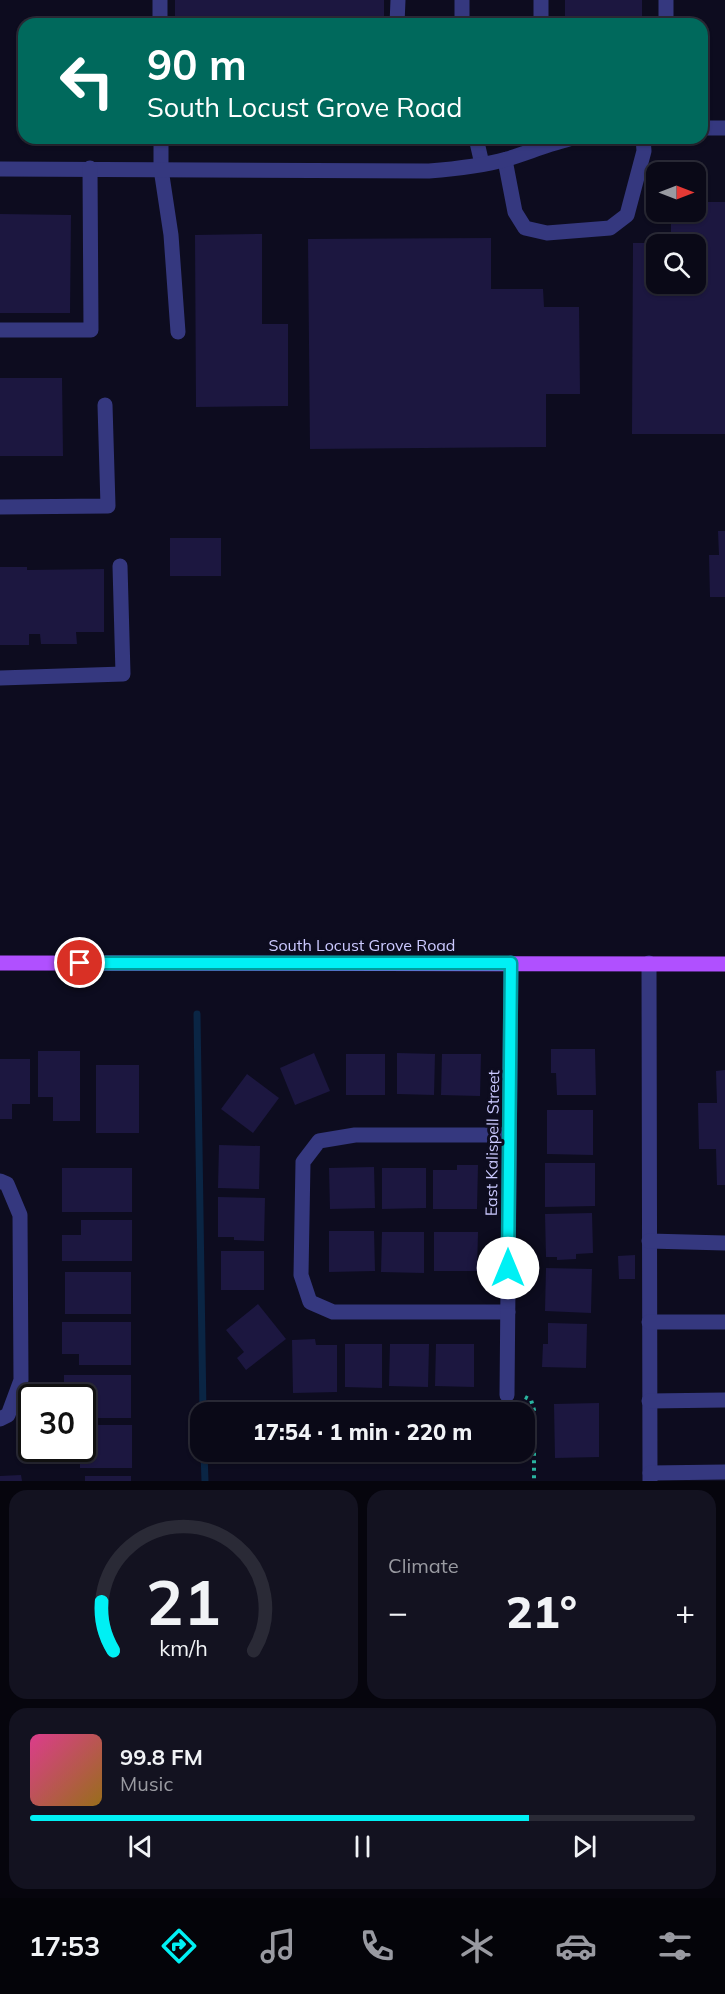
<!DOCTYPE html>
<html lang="en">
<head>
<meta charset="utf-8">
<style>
  body { margin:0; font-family:Mulish,sans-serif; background:#131220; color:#f1f3f6; height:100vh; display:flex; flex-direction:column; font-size:22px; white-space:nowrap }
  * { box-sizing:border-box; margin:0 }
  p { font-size:20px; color:#999aa1 }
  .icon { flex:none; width:33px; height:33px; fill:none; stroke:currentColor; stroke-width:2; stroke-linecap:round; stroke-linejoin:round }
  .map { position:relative; height:1481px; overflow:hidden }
  .sheet { display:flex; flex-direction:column; gap:9px; padding:9px; background:#06050d; flex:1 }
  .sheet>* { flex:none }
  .hud { position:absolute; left:18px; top:18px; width:690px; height:126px; border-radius:18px; box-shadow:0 2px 4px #0004,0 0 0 2px #2a2a36; background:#00695c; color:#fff; overflow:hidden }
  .needle { width:39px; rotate:90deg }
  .controls { position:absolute; left:646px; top:162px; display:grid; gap:12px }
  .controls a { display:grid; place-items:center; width:60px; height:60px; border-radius:12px; background:#0a0917; box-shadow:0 2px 4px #0004,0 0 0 2px #2a2a36; font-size:30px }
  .speed { position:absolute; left:18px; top:1384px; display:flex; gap:12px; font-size:30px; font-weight:700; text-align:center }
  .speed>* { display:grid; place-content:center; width:78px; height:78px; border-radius:50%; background:#0a0917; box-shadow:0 2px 4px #0004,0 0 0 2px #2a2a36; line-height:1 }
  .speed .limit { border:3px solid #111; border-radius:9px; background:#fff; color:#111 }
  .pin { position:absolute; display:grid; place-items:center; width:51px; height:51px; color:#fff; margin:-26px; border:3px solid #fff; border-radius:50%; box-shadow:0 2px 6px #0007 }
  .me { position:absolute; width:66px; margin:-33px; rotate:0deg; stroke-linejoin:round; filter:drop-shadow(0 0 4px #0008) }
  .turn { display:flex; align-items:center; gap:21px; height:126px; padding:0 30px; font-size:27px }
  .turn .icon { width:78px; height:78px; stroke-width:2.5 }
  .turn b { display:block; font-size:42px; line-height:51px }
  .big { font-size:45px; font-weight:800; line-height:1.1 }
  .sheet .widget { flex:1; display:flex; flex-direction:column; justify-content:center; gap:9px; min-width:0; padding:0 21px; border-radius:18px; background:#131220 }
  .sheet .dial { align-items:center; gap:0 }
  .dial svg { height:156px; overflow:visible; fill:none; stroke:#2a2a36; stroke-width:7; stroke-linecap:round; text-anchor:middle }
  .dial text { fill:#f1f3f6; stroke:none }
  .song { display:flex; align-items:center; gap:18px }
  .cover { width:72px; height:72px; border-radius:9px; background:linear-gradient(135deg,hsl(330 70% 55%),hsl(40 70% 35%)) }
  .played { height:6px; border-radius:3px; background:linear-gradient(90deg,#00f0f4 75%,#2a2a36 75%) }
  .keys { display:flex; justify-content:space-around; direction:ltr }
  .heat { display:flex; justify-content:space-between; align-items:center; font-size:33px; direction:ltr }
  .sheet .tiles { flex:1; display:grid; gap:9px; grid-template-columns:1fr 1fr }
  .widget:last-child { grid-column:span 2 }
  .trip { position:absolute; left:190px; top:1402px; width:345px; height:60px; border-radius:18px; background:#0a0917; box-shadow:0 2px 4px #0004,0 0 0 2px #2a2a36; font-weight:800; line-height:60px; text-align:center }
  .menu { display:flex; height:96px; justify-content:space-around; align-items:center; background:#040409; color:#999aa1 }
  .menu .icon { width:42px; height:42px }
  .menu .selected { color:#00f0f4 }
  .menu b { font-size:27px; color:#f1f3f6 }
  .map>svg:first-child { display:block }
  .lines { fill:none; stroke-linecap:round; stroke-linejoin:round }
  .stream { stroke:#0a2544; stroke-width:7 }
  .building { fill:#1c1740 }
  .path { stroke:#2ab39f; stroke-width:4; stroke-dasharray:3 4.5; stroke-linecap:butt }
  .minor { stroke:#35387f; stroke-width:15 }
  .major { stroke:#b050ff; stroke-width:15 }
  .route-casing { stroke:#009c9f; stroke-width:15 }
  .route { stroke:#00f0f4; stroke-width:10 }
  .labels { text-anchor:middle; stroke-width:6; stroke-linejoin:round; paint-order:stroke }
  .street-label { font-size:16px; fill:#cbc9ff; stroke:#0d0c1f }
</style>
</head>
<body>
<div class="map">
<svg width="725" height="1481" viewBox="0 0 725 1481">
  <rect width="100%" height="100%" fill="#0d0c1f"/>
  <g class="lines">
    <!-- stream -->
    <g class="stream">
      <path d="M197,1014l6,399"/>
      <path d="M204,1452l1,29"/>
    </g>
  </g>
  <!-- building -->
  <g class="building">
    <rect x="175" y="0" width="209" height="24"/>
    <rect x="565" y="0" width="77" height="24"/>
    <path d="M696,202h29v232h-93l1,-191h24v41h39v-40h-25v-32h25z"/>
    <path d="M0,214l71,1 -1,98h-70z"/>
    <path d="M262,234v90h26v82l-92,1 -1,-172z"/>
    <path d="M491,238v51h52l1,18h35l1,87h-34v53l-236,2 -2,-210z"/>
    <path d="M0,378h62l1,78h-63z"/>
    <path d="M718,531h7v66h-15l-1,-42h10z"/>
    <rect x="170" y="538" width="51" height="38"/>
    <path d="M0,567h27v3l77,-1v63h-28l1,12h-36l-1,-10h-11v11h-29z"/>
    <path d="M551,1049h44l1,46h-39l-1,-22h-5z"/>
    <path d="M38,1051h42v70h-27v-24h-15z"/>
    <path d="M314,1053l16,38 -35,14 -15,-37z"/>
    <path d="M397,1053l38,1 -1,41 -37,-1z"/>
    <rect x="346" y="1054" width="39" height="41"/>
    <path d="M442,1054h39l-1,42 -39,-1z"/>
    <path d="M0,1059h30v45h-18v15h-12z"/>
    <rect x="96" y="1065" width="43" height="68"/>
    <path d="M725,1070v115h-8l-1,-36h-17l-1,-46h19l-1,-32z"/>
    <path d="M247,1074l32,24 -26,35 -32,-24z"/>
    <path d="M547,1110h46v45l-46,-1z"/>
    <path d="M219,1145l41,1 -1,43 -41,-1z"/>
    <path d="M545,1163h50v43l-50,1z"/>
    <path d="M457,1165h21l-1,44h-44v-39h24z"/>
    <path d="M374,1167l1,41 -45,1 -1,-41z"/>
    <rect x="62" y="1168" width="70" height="44"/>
    <path d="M382,1168h44v40l-44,1z"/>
    <path d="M218,1197l47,1 -1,43 -30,-1v-3h-16z"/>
    <path d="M592,1213l1,40 -17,1v5l-19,1v-3h-11l-1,-43z"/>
    <path d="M81,1220h51v41h-70v-26h19z"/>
    <path d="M329,1231h45l1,40 -46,1z"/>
    <path d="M382,1232h42v41l-43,-1z"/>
    <path d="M434,1232h44l-1,39h-43z"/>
    <rect x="221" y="1251" width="43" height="39"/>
    <path d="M635,1255v24h-16l-1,-23z"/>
    <path d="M546,1268l46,1 -1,44 -46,-2z"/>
    <rect x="65" y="1272" width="66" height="42"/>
    <path d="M258,1304l28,35 -40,31 -9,-12 7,-6 -18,-22z"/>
    <path d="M62,1322h69v43h-52v-11h-17z"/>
    <path d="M548,1323l39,1 -1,44 -44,-1 1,-23h5z"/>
    <path d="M315,1339l1,6h21v47l-44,1 -1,-53z"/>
    <path d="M345,1344h37v44l-37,-1z"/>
    <path d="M390,1344h39l-1,43 -39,-1z"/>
    <path d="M436,1344h38v43l-39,-1z"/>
    <path d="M64,1375h67v43h-49v-20h-18z"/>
    <path d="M599,1403v54l-44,1 -1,-54z"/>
    <path d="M82,1425h50v43h-52v-10h-16v-9h18z"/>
    <path d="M21,1475l1,6h-22v-5z"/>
    <rect x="85" y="1476" width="46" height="5"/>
  </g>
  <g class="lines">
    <!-- path -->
    <path class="path" d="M525,1397l6,3 3,10v71"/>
    <!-- minor -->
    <g class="minor">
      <path d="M160,0v24"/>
      <path d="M397,24l1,-24"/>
      <path d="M462,24v-24"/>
      <path d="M541,24v-24"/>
      <path d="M666,24v-24"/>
      <path d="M702,128h23"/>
      <path d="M161,138v31l10,66 7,97"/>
      <path d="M476,138l6,26"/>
      <path d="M505,160l10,52 10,16 22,5 63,-5 17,-13 17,-64 -1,-13"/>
      <path d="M0,169l429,2c26,-2 53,-5 78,-12 23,-7 44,-16 67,-21"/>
      <path d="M0,330h91l-1,-162"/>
      <path d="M0,507l108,-1 -3,-101"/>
      <path d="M0,678l123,-4 -3,-108"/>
      <path d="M649,963l1,518"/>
      <path d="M0,1181l7,3 13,31 1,165 -13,35 -8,4"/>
      <path d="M649,1241l76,2"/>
      <path d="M508,1312h-175l-23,-10 -9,-27 2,-113 16,-21 36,-6h154"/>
      <path d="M649,1322h76"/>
      <path d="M507,1395l4,-432"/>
      <path d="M649,1401l76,-1"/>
      <path d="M650,1473l75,-1"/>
    </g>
    <!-- major -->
    <path class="major" d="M0,963l725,1"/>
  </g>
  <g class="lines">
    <defs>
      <path id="route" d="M80,963h431l-3,305"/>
    </defs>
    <!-- route casing -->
    <use href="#route" class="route-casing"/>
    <!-- route -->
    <use href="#route" class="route"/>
  </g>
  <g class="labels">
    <!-- street labels -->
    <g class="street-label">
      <text x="362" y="951">South Locust Grove Road</text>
      <text transform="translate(492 1143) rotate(-89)" y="6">East Kalispell Street</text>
    </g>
  </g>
</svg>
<div class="controls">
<a><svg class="needle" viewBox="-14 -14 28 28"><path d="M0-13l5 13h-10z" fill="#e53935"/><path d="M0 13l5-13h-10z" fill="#999aa1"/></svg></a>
<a><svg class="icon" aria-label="search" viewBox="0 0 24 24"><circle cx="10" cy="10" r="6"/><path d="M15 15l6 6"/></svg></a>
</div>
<div class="speed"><div class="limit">30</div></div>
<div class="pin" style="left:80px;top:963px;background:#d93025"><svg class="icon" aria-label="arrive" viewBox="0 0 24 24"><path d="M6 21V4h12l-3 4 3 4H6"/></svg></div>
<svg class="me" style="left:508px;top:1268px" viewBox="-20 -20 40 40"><circle r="19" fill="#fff"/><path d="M0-13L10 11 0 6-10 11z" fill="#00f0f4"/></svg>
<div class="trip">17:54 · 1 min · 220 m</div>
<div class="hud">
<div class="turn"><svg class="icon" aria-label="left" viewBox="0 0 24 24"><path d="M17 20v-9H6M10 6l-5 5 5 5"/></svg><div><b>90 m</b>South Locust Grove Road</div></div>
</div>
</div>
<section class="sheet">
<div class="tiles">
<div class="widget dial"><svg viewBox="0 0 100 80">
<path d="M14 69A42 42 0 1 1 86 69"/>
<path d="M14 69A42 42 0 0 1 8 44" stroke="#00f0f4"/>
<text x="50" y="56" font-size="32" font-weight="700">21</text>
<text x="50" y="72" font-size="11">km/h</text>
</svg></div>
<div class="widget"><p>Climate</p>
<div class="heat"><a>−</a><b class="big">21°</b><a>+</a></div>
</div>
<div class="widget">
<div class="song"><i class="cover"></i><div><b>99.8 FM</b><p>Music</p></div></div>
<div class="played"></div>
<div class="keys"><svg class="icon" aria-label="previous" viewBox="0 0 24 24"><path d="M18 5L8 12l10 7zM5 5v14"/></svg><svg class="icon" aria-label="pause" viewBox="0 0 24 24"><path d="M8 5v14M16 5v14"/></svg><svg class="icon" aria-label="next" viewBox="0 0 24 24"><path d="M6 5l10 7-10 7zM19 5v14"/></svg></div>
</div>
</div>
</section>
<nav class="menu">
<b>17:53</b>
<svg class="icon selected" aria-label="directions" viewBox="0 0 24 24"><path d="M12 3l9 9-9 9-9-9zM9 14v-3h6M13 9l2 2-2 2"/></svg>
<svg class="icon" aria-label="music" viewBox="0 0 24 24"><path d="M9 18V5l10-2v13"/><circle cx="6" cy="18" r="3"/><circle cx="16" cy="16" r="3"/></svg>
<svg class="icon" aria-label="phone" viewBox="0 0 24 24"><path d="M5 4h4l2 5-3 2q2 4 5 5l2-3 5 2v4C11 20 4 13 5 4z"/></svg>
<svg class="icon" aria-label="climate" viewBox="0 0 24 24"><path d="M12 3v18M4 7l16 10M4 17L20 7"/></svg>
<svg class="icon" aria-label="car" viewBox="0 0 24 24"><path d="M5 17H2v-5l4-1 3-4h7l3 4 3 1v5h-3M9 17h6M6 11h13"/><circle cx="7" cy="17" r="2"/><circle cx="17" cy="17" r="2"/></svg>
<svg class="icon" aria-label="filters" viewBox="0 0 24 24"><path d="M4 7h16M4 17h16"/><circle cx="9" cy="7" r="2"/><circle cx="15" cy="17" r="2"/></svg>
</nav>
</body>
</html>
